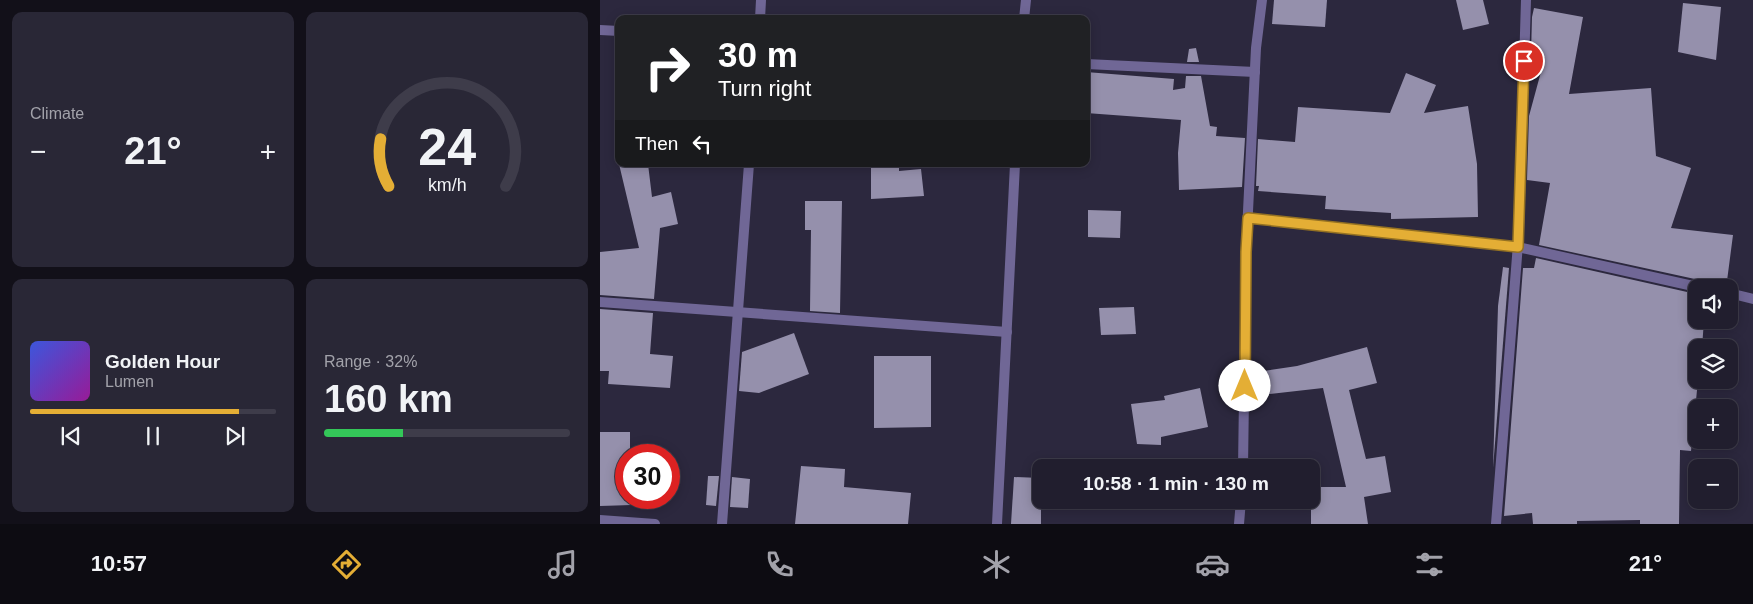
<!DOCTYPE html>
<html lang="en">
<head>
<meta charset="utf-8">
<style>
  body { margin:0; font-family:Helvetica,sans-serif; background:#292736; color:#f1f3f6; height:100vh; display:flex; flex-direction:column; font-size:19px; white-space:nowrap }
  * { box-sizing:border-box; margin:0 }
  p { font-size:16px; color:#a2a2aa }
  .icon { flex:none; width:28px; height:28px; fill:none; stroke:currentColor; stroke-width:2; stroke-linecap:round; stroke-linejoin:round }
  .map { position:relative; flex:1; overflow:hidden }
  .details { display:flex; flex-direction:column; gap:12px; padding:12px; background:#121019; width:600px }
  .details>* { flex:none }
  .hud { position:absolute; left:15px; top:15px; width:475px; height:152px; border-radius:10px; box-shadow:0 2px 12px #0003,0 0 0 1px #3e3c4a; background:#202124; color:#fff; overflow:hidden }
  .fabs { position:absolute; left:1088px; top:279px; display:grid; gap:10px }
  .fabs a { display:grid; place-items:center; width:50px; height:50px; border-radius:10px; background:#211e2e; box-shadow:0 2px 12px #0003,0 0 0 1px #3e3c4a; font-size:25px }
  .speed { position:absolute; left:15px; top:444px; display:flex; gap:10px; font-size:25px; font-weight:700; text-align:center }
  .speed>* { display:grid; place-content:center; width:65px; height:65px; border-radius:50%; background:#211e2e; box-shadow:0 2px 12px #0003,0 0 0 1px #3e3c4a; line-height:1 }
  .speed .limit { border:8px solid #d22; background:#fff; color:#111 }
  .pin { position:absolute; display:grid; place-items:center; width:42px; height:42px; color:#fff; margin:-21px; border:2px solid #fff; border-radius:50%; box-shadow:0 1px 5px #0007 }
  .me { position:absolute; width:55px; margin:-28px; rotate:0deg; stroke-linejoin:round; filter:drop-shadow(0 0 4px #0008) }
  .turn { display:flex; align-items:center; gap:18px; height:105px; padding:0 20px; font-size:22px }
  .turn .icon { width:65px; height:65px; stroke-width:2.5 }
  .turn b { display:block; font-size:35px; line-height:42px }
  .then { display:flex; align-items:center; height:48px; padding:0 20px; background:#0003; gap:10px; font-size:19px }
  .big { font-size:38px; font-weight:700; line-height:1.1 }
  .details .widget { flex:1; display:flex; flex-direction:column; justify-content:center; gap:8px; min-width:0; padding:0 18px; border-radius:10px; background:#292736 }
  .details .dial { align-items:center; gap:0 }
  .dial svg { height:130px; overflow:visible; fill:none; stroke:#3e3c4a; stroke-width:7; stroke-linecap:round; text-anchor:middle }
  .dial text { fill:#f1f3f6; stroke:none }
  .song { display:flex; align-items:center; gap:15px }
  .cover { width:60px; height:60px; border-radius:8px; background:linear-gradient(135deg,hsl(230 70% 55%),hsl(300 70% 35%)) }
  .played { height:5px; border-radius:2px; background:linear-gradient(90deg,#e4ae35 85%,#3e3c4a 85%) }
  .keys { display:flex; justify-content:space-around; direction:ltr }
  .heat { display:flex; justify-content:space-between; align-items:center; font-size:28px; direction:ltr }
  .charge { height:8px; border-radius:4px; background:linear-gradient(90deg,#34c759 32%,#3e3c4a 0) }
  .details .tiles { flex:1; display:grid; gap:12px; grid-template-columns:repeat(2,1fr) }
  .trip { position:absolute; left:432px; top:459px; width:288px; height:50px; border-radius:10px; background:#211e2e; box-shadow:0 2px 12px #0003,0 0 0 1px #3e3c4a; font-weight:700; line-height:50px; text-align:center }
  .dock { display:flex; height:80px; justify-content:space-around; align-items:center; background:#0d0c12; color:#a2a2aa }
  .dock .icon { width:35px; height:35px }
  .dock .selected { color:#e4ae35 }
  .dock b { font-size:22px; color:#f1f3f6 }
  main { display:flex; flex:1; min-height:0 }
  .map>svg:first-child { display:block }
  .building { fill:#9590ac }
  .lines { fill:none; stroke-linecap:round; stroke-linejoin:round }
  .minor { stroke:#706796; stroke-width:10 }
  .tertiary { stroke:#706796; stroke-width:10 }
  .route-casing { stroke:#947122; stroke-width:12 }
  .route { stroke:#e4ae35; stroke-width:9 }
</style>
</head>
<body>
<main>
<section class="details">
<div class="tiles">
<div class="widget"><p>Climate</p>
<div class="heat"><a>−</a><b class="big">21°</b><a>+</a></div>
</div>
<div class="widget dial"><svg viewBox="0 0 100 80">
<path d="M14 69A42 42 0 1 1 86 69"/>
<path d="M14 69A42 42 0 0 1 9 40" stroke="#e4ae35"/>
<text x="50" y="56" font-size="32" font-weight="700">24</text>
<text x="50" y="72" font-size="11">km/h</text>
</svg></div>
<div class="widget">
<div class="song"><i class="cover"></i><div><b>Golden Hour</b><p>Lumen</p></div></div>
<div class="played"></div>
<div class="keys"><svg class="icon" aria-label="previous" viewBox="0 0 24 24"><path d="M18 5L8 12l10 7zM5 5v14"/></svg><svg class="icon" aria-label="pause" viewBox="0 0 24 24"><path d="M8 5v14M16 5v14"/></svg><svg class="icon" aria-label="next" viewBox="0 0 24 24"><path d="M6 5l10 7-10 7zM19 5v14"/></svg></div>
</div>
<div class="widget"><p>Range · 32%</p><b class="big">160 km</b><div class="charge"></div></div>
</div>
</section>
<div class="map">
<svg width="1153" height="524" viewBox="0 0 1153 524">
  <rect width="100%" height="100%" fill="#2c283e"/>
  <!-- building -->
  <g class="building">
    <path d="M674,0h53l-2,27 -53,-3z"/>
    <path d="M856,0h27l6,24 -26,6z"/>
    <path d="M1083,3l38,4 -5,53 -38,-8z"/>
    <path d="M934,8l49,9 -14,77 82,-6 5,68 35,12 -20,60 62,7 -6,46 -19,-2v6l-4,-4 -165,-36 11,-62 -23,-3 2,-64 16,-59 -14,-3 1,-37z"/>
    <path d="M596,48l3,14h-12l2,-13z"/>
    <path d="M486,72l88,7 -1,11 12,-2 1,-12h15l9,50 7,1 -1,9 29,2 -3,49 -63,3 -1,-37 3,-33 -95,-7z"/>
    <path d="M806,73l30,12 -12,28 44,-7 9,58 1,53 -87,2v-6l-66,-4 1,-13 -68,-5 1,-5h-3l2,-47 37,3 3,-35 92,6z"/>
    <path d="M19,164h29l4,33 19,-5 7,32 -18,4 -6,71 -54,-4v-43l39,-4z"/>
    <path d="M271,164h28v7l22,-2 3,27 -53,3z"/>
    <path d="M205,201h37l-2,112 -30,-2 1,-81h-6z"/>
    <path d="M488,210l33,1 -1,27 -32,-1z"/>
    <path d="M936,258l160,36v26h8l-2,28h-6v32h2l-7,71 -11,-1 -1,74h-39v-4l-63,1v3h-44l-1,-11 -28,3 19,-248h11z"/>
    <path d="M903,267l6,1 -16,200 5,-162z"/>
    <path d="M534,307l2,27 -35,1 -2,-27z"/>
    <path d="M0,309l53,4 -3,41 23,2 -3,32 -62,-4 1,-13h-9z"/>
    <path d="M194,333l15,41 -50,19 -20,-2 3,-39z"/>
    <path d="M767,347l10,36 -28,7 17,69 19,-3 6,36 -27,5 4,27h-57v-37h35l-23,-99 -72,8v-23l46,-7z"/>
    <path d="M274,356h57v71l-57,1z"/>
    <path d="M637,376v21l-3,1 -2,-21z"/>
    <path d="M600,388l8,39 -47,10v8l-24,-1 -6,-40 34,-4 -1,-4z"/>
    <path d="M0,432h30v23h-4v43h5l1,7 -32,1z"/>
    <path d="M201,466l44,3 -1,18 67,6 -3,31h-113z"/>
    <path d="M108,476h11l-3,30 -10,-1z"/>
    <path d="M132,477l18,2 -2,29 -18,-1z"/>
    <path d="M414,477l27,1v46h-30z"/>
  </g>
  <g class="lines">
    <!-- minor -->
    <g class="minor">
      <path d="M160,19l1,-19"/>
      <path d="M0,30l19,1"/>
      <path d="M486,64l169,8"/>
      <path d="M648,218l270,29 184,41"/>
      <path d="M1129,293l24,6"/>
      <path d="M0,302l407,30"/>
      <path d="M643,468l3,-216 10,-204 6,-48"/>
      <path d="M0,520l55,4"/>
      <path d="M122,524l27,-360"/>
      <path d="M639,524l2,-24"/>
      <path d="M896,524l23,-293 7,-231"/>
    </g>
    <!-- tertiary -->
    <g class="tertiary">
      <path d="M424,19l2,-19"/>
      <path d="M397,524l18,-360"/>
    </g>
  </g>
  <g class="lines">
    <defs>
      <path id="route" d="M645,386l1,-134 2,-34 270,29 6,-186"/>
    </defs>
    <!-- route casing -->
    <use href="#route" class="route-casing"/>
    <!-- route -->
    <use href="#route" class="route"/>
  </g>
</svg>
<div class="fabs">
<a><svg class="icon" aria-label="sound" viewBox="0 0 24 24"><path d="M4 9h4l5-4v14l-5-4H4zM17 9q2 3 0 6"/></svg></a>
<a><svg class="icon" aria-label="layers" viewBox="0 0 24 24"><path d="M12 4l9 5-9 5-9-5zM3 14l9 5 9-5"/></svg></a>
<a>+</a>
<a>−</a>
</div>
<div class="speed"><div class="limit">30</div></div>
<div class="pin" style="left:924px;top:61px;background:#d93025"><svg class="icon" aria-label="arrive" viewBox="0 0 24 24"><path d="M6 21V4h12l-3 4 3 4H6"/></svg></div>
<svg class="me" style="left:645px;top:386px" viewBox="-20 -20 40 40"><circle r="19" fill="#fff"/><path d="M0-13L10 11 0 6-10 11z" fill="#e4ae35"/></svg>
<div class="trip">10:58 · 1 min · 130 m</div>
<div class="hud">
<div class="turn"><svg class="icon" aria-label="right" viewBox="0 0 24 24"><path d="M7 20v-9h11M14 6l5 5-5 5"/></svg><div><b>30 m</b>Turn right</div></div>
<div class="then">Then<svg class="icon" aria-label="left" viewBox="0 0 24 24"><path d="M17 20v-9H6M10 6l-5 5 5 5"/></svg></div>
</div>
</div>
</main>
<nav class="dock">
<b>10:57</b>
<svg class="icon selected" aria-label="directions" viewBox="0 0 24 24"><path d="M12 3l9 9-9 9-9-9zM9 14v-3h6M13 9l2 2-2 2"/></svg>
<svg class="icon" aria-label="music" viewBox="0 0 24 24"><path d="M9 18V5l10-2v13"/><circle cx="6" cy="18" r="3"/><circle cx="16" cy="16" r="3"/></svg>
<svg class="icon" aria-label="phone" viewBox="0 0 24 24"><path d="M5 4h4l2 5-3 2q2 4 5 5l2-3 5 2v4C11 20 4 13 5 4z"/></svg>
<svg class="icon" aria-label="climate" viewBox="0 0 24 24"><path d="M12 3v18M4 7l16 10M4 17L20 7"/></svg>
<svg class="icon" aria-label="car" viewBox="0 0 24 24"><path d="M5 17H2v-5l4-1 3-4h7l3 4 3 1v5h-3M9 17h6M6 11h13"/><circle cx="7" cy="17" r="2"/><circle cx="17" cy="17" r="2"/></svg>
<svg class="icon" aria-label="filters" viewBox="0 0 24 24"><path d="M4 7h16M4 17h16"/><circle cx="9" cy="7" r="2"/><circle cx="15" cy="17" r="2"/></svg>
<b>21°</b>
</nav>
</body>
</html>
